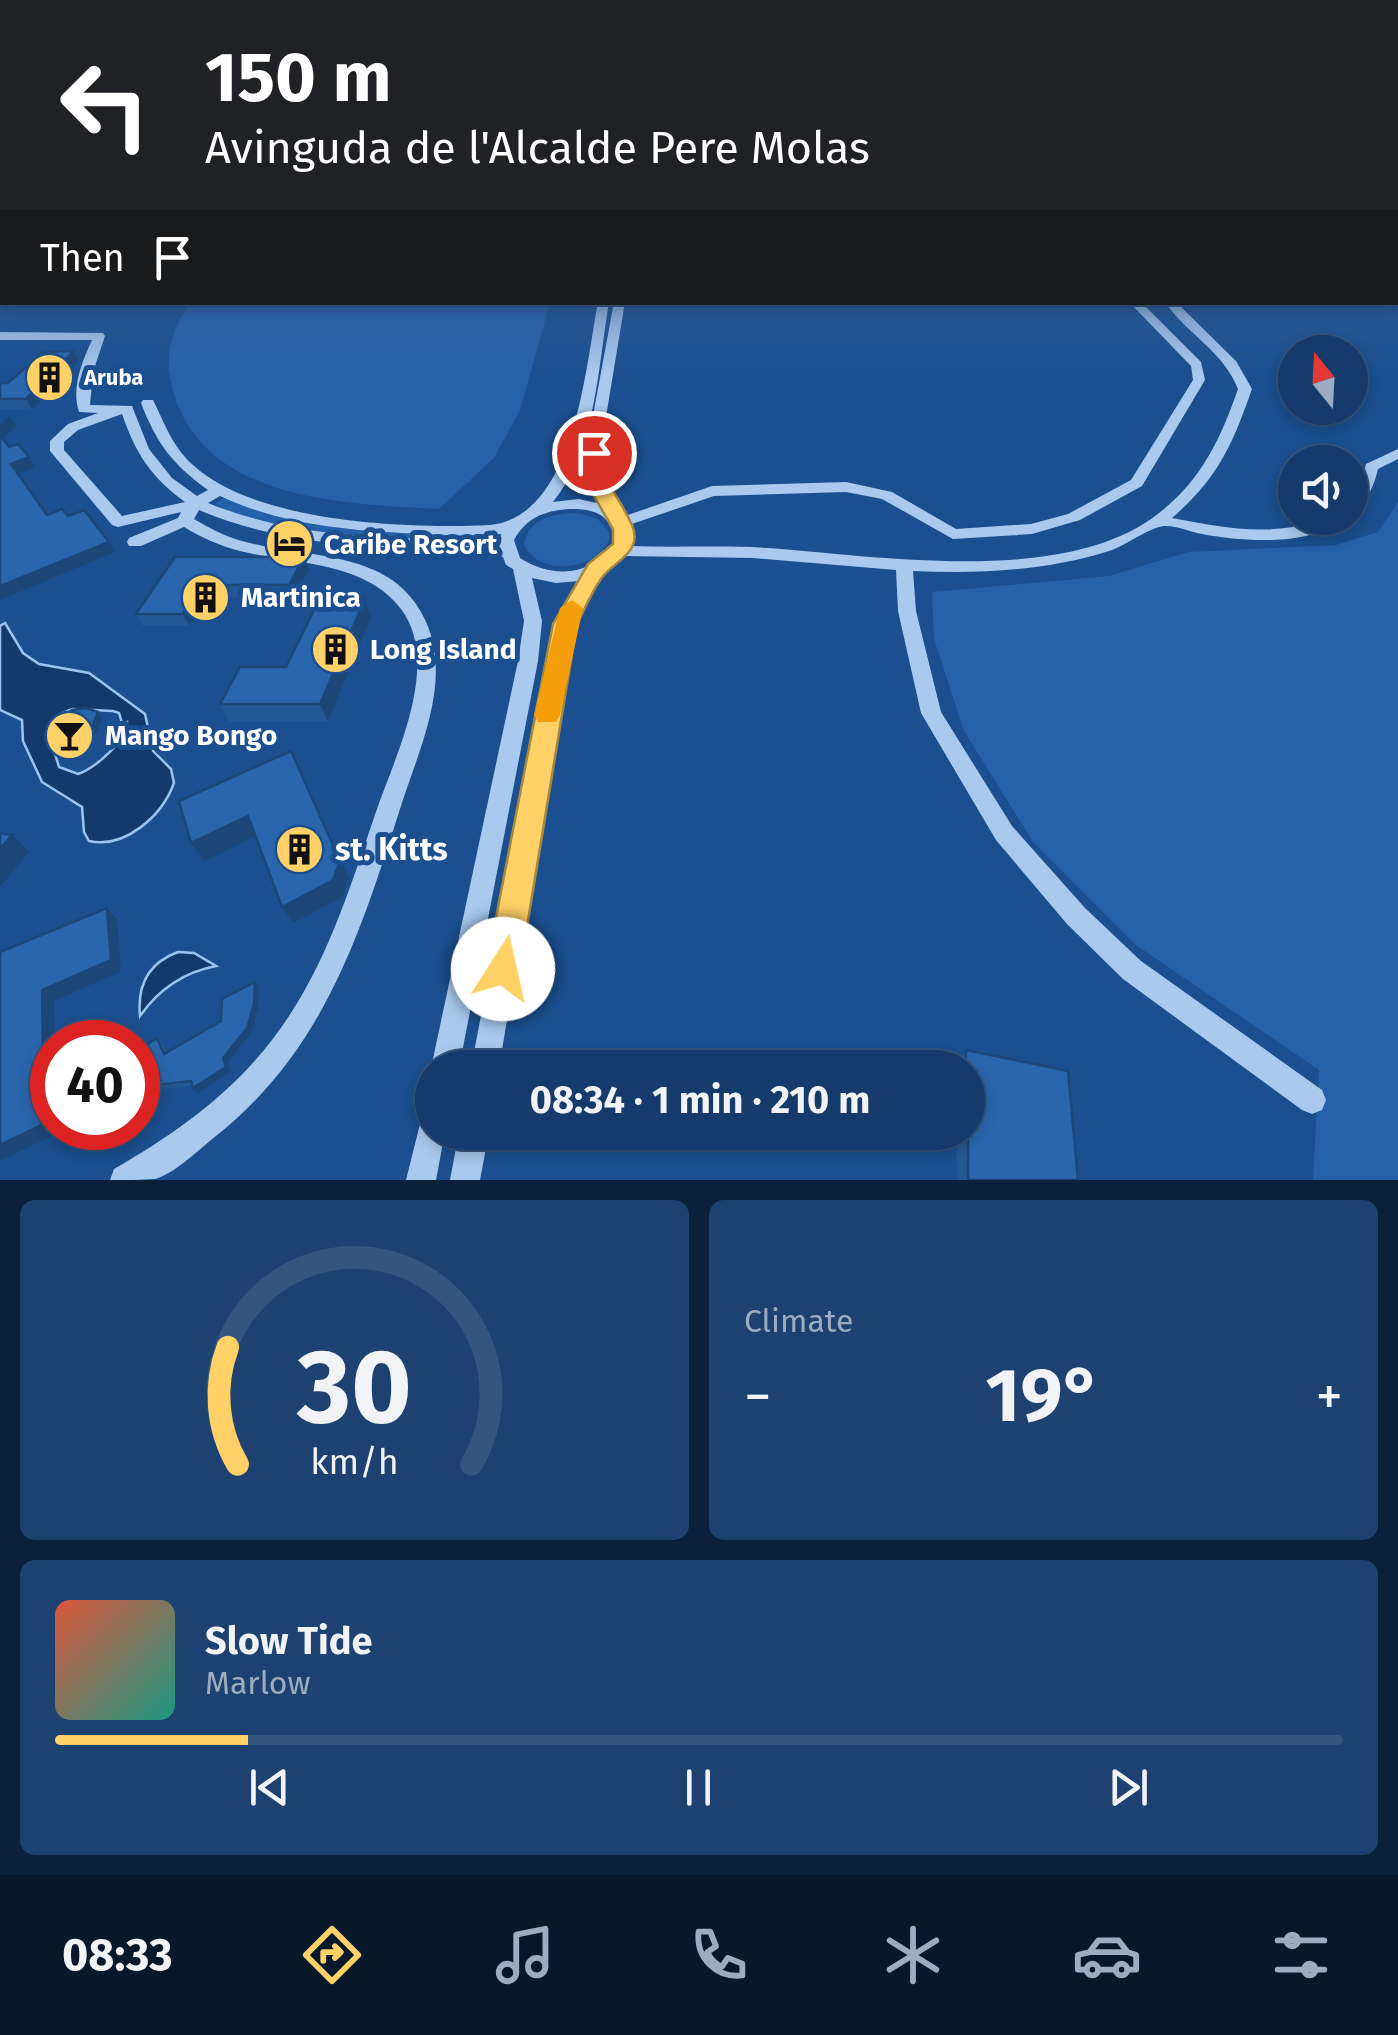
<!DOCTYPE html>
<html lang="en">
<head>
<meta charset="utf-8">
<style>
  body { margin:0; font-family:"Fira Sans",sans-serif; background:#1d4271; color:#f1f3f6; height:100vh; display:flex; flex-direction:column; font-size:38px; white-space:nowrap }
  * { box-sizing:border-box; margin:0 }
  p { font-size:32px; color:#9dadc1 }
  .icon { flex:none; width:55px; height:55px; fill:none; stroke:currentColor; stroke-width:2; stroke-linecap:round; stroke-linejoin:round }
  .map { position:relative; height:1180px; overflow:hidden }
  .panel { display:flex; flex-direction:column; gap:20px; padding:20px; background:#0b203b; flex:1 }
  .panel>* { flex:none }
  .hud { position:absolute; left:0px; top:0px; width:1400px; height:305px; box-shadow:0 5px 15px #0003,0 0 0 2px #33557e; background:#202124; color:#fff; overflow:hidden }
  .needle { width:65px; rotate:342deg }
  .tools { position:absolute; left:1278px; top:335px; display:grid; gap:20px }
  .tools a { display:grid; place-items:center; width:90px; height:90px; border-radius:50%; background:#143b6b; box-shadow:0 5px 15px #0003,0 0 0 2px #33557e; font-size:50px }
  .speed { position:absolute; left:30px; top:1020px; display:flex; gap:20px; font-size:50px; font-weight:700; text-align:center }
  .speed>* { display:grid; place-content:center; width:130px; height:130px; border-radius:50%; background:#143b6b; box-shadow:0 5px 15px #0003,0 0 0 2px #33557e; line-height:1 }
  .speed .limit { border:15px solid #d22; background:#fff; color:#111 }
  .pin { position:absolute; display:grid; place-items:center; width:85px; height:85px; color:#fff; margin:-42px; border:5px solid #fff; border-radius:50%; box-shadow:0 2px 10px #0007 }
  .me { position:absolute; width:110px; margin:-55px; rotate:10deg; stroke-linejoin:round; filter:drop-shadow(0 0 8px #0008) }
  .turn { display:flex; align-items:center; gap:35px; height:210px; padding:0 40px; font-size:45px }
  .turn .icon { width:130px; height:130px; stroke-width:2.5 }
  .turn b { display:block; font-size:70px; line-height:85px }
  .then { display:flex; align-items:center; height:95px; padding:0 40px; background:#0003; gap:20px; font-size:38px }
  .big { font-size:75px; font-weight:700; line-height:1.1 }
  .panel .widget { flex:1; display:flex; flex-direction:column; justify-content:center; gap:15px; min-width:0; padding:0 35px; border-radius:15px; background:#1d4271 }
  .panel .dial { align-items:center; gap:0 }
  .dial svg { height:260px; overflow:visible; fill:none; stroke:#33557e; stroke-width:7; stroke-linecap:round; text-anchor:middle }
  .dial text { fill:#f1f3f6; stroke:none }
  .song { display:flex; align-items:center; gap:30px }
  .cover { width:120px; height:120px; border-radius:15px; background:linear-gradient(135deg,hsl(10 70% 55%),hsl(170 70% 35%)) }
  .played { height:10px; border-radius:5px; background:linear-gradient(90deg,#ffd166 15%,#33557e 15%) }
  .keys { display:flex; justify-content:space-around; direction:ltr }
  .heat { display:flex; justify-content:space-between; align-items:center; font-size:55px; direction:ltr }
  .panel .tiles { flex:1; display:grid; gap:20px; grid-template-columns:1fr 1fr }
  .widget:last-child { grid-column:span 2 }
  .trip { position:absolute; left:415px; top:1050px; width:570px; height:100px; border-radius:50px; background:#143b6b; box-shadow:0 5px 15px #0003,0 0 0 2px #33557e; font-weight:700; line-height:100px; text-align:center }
  .tab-bar { display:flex; height:160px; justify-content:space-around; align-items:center; background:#08182b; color:#9dadc1 }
  .tab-bar .icon { width:70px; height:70px }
  .tab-bar .active { color:#ffd166 }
  .tab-bar b { font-size:45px; color:#f1f3f6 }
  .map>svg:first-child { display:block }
  .green { fill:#2461a8 }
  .water { fill:#123a6d; stroke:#9cc4f0; stroke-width:2.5; fill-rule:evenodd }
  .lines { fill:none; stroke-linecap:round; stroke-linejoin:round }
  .minor { fill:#a9c9ee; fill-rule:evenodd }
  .wall { fill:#245895 }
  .shaded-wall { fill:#1d4779 }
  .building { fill:#2a66ad; stroke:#1d4779; stroke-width:2.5 }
  .route { fill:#ffd166; stroke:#a68842; stroke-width:2.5 }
  .slow { fill:#f59e0b }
  .labels { text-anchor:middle; stroke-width:10; stroke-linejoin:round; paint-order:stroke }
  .far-poi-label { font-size:22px; font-weight:bold; fill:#fff; stroke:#1b4f8f; text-anchor:start }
  .poi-label { font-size:28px; font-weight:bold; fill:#fff; stroke:#1b4f8f; text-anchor:start }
  .near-poi-label { font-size:32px; font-weight:bold; fill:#fff; stroke:#1b4f8f; text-anchor:start }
</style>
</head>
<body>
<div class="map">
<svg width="1398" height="1180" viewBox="0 0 1398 1180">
  <rect width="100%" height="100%" fill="#1b4f8f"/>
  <!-- green -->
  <g class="green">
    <path d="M190,303v-1l360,1 -30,107 -26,48 -55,51c-90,-5 -224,-7 -262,-106 -14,-38 -10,-67 13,-100z"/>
    <path d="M224,498c78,33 159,32 242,37l-3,4c-77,0 -180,5 -249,-35z"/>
    <path d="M1398,502v678h-85l6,-110 -183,-125 -103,-103 -69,-111 -30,-92 -2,-47 177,-16 79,-24 148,-7 42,-13z"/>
    <path d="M569,513c18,1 36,4 41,24 -11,34 -72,41 -86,7 4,-23 24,-29 45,-31z"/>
  </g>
  <!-- water -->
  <g class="water">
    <path d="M5,623l18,30 16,11 50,9 56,41 8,37 18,18 3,14c-12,33 -49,66 -85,58l-5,-9 -2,-25 -40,-25 -19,-41 -1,-21 -22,-10v-84zM73,709l40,2 6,2 3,10 5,-1c0,19 -32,46 -49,52l-19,-7c-7,-27 -24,-46 14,-58z"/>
    <path d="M178,952l16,1 22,13c-32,6 -57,23 -76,50 -3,-31 8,-53 38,-64z"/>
  </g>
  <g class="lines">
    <!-- minor -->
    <g class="minor">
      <path d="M0,210h2v4l-2,1z"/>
      <path d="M598,302h11c-11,65 -13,147 -56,200l26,-3 22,5 -12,-21 -3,-30 28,-151h11l-25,151 5,30 17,34 90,-31 134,-4 46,10 64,37 75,-5 37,-10 63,-34 62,-100 -2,-14 -62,-64h12l60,60 4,18 -63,106 -62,34 -48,14 -79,5 -71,-40 -36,-7 -132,4 -85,29 2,21c46,2 92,-1 137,2 110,8 288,37 383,-29 48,-34 68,-76 87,-130 -14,-37 -51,-55 -73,-87h11l60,59 16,28c-20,57 -34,89 -80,129 37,7 75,15 113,10 20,-2 35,-10 56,-10 -28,30 -102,23 -139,16 -11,-2 -27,-9 -38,-8 -14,1 -39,20 -55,25 -63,20 -130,23 -196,20l3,40 25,101 71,114 73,82 56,53 181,129 4,10 -4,10 -10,4 -10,-4 -179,-131 -56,-55 -71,-84 -75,-127 -23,-102 -2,-41 -143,-12 -129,-2 -22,17 -23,37 -9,32 -71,426h-28l81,-426 9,-32 19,-29 -24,2 -24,-5 10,43 -4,40 -79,407h-27v4l-1,-4 87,-407 6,-40 -11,-52 -7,-4 -3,-8 -19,-6c-26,-4 -52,-2 -78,-3 -72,-2 -141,-10 -207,-38l-5,9c15,9 30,17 48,22 56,16 138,9 174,63 44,64 4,141 -16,205 -41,129 -78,245 -189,331 -16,13 -36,33 -56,39 -12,1 -32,1 -45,1l4,-11c59,-34 116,-74 158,-129 54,-70 78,-153 106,-234 19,-53 63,-144 23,-197 -36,-48 -109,-45 -161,-58 -20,-5 -38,-13 -56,-24l-43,19h-12l-2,-4 2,-4 49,-20 3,-6 -63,15 -6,-2 -62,-74v-10l18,-17 30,-11 -19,-1c-8,-24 3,-50 13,-72h-92v-8l103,1 2,3 -12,36 -3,33 42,1 17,43 23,29 25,18 11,-6c-36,-26 -51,-46 -67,-87l2,-3h10c12,24 19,46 40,65 63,58 214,64 297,60 85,-9 95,-156 108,-223zM122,414c14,40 28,62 63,88l-63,14 -58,-66v-8l14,-12zM220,496c64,30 134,35 204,38 26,1 51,3 77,0l-2,10c-31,-8 -61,-5 -93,-6 -69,-2 -134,-9 -198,-35zM568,509c29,-1 43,6 48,35 -24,32 -64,35 -96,14l-6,-18c12,-22 30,-29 54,-31z"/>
      <path d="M1398,449v10l-20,10c-4,17 -12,37 -28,44v-15l9,-12 7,-22z"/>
      <path d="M432,1111v21h13l-9,48h-30l16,-64z"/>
      <path d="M459,1132h30l-9,48h-30z"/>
    </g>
  </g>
  <!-- wall -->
  <g class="wall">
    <path d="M74,351l5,11 -47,48h-32v-27h8z"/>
    <path d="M175,557h129l5,12 -15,28h-87l-18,29h-46l-7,-12z"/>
    <path d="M365,599l6,18 -43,105h-98l-10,-18 66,-37z"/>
    <path d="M98,712l4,6 -6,16 -17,10 -23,-1 -5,-6z"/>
    <path d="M259,988l-1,22 -7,23 -23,30 3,9 -33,21 -6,-7 -32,3 -11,-3 -11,-9 19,-39 5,5 4,10 55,-32z"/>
    <path d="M966,1050l112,130h-121l-1,-48h12v-64h-11z"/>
  </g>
  <!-- shaded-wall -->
  <g class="shaded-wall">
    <path d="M74,351l5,11 -47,48 -6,-11z"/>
    <path d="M10,416l6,10 -16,15v-16z"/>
    <path d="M29,457l6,10 -18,7 -6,-10z"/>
    <path d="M109,542l6,10 -115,48v-14z"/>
    <path d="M304,557l5,12 -15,28 -5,-12z"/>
    <path d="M200,585l7,12 -18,29 -6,-12z"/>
    <path d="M365,599l6,18 -43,105 -8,-18z"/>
    <path d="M98,712l4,6 -6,16 -17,10 -4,-6z"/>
    <path d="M291,751l58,127 -7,19 -49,26 -11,-16z"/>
    <path d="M248,816l11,18 -55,27 -13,-18z"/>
    <path d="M12,835l17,17 -29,35v-38z"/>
    <path d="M107,908l10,11 4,52 -67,30 1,41h-3v86h5v5l-57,28v-16l42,-155z"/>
    <path d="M255,982l4,6 -1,22 -7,23 -23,30 3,9 -33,21 -5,-5 30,-30z"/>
  </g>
  <!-- building -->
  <g class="building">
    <path d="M74,351l-48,48h-26v-16h8l35,-31z"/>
    <path d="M0,435l9,12 9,-3 11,13 -18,7 36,51 15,-6 6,7 16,-6 25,32 -109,44z"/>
    <path d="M175,557h129l-15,28h-89l-17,29h-47z"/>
    <path d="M365,599l-45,105h-100l20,-37h46l33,-67z"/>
    <path d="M86,708l12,4 -6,16 -17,10 -24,-1v-9l21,-18z"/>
    <path d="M291,751l49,110 -7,19 -51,27 -34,-91 -57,27 -12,-42z"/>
    <path d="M0,833l12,2 -12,14z"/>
    <path d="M107,908l4,52 -69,30 2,134 -44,21v-193z"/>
    <path d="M255,982l-1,22 -7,24 -24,30 3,9 -33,21 -2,-7 -36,4 -11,-4 -6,-4v-27l19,-12 7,16 57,-33 1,-22z"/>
    <path d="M966,1050l102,21 10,109h-110v-112h-2z"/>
  </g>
  <!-- sky -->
  <linearGradient id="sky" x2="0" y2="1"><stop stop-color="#0f2b4f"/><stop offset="0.56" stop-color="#39639b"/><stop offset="1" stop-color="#39639b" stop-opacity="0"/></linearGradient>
  <rect width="1398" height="375" fill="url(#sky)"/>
  <!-- route -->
  <path class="route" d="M594,447l9,6c5,39 14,40 29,72 11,26 -15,35 -28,50 -11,13 -19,34 -27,49l-57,345 -5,12 -12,4 -12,-4 -5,-12 67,-345 35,-60 25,-20v-15l-26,-45 -3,-31z"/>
  <!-- slow -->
  <path class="slow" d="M572,600l11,8 -23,107 -4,7h-18l-4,-7 26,-107z"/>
  <!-- icons -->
  <defs>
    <symbol id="building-disc" viewBox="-11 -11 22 22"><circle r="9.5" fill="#ffd166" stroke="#1b4f8f"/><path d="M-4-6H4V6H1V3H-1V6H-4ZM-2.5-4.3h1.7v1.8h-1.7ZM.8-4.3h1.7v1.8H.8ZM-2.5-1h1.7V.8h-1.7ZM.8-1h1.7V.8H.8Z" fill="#111"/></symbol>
    <symbol id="hotel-disc" viewBox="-11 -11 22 22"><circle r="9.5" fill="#ffd166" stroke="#1b4f8f"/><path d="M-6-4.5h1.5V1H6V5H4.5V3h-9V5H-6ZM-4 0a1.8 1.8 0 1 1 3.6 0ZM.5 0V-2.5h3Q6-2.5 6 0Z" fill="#111"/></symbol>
    <symbol id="bar-disc" viewBox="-11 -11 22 22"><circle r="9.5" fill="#ffd166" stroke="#1b4f8f"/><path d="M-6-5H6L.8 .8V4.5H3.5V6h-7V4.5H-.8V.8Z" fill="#111"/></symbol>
  </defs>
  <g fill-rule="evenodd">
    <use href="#building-disc" x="22" y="350" width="55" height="55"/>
    <use href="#hotel-disc" x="262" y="516" width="55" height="55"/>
    <use href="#building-disc" x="178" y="570" width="55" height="55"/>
    <use href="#building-disc" x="308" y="622" width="55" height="55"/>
    <use href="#bar-disc" x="42" y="708" width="55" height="55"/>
    <use href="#building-disc" x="272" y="822" width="55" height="55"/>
  </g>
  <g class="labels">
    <!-- far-poi labels -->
    <g class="far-poi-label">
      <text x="84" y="385">Aruba</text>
    </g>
    <!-- poi labels -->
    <g class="poi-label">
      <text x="324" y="554">Caribe Resort</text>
      <text x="241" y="607">Martinica</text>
      <text x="370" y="659">Long Island</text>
      <text x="105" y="745">Mango Bongo</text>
    </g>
    <!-- near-poi labels -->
    <g class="near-poi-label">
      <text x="335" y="860">st. Kitts</text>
    </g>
  </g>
</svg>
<div class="tools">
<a><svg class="needle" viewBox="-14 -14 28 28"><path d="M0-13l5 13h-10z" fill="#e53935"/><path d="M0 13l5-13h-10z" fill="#9dadc1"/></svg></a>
<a><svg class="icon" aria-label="sound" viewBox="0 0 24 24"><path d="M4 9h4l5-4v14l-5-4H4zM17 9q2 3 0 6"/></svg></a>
</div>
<div class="speed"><div class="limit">40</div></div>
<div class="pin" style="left:594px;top:453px;background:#d93025"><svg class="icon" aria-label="arrive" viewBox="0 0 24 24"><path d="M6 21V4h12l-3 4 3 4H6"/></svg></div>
<svg class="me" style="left:503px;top:969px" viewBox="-20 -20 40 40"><circle r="19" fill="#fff"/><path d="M0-13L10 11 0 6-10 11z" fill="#ffd166"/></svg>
<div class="trip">08:34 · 1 min · 210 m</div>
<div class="hud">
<div class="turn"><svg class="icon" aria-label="left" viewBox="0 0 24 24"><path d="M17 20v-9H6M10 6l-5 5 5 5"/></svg><div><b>150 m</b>Avinguda de l'Alcalde Pere Molas</div></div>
<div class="then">Then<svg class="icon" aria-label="arrive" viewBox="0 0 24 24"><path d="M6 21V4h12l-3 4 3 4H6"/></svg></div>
</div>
</div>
<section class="panel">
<div class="tiles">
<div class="widget dial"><svg viewBox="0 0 100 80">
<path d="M14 69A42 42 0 1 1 86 69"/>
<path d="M14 69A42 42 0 0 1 11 33" stroke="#ffd166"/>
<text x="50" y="56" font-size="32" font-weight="700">30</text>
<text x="50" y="72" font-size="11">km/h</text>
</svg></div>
<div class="widget"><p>Climate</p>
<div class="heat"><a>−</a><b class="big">19°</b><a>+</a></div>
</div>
<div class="widget">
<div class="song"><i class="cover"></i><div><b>Slow Tide</b><p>Marlow</p></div></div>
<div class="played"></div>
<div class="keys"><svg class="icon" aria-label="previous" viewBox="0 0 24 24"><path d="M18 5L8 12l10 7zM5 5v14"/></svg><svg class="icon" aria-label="pause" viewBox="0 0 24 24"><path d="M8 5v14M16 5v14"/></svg><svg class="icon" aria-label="next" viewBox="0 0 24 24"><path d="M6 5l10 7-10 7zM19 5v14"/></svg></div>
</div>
</div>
</section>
<nav class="tab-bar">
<b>08:33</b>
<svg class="icon active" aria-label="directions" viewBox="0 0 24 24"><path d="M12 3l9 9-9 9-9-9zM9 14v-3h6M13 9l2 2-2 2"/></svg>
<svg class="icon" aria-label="music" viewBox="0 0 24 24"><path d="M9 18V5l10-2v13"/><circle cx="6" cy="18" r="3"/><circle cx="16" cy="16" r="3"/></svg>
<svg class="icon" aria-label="phone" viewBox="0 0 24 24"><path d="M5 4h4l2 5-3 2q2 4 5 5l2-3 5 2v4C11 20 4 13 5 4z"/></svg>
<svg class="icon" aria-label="climate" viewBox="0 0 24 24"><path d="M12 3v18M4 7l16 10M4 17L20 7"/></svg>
<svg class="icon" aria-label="car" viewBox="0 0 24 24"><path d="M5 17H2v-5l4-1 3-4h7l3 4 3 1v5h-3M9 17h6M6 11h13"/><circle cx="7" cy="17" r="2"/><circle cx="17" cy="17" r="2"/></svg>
<svg class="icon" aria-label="filters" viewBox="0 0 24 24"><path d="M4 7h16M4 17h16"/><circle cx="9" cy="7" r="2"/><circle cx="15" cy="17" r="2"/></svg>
</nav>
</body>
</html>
